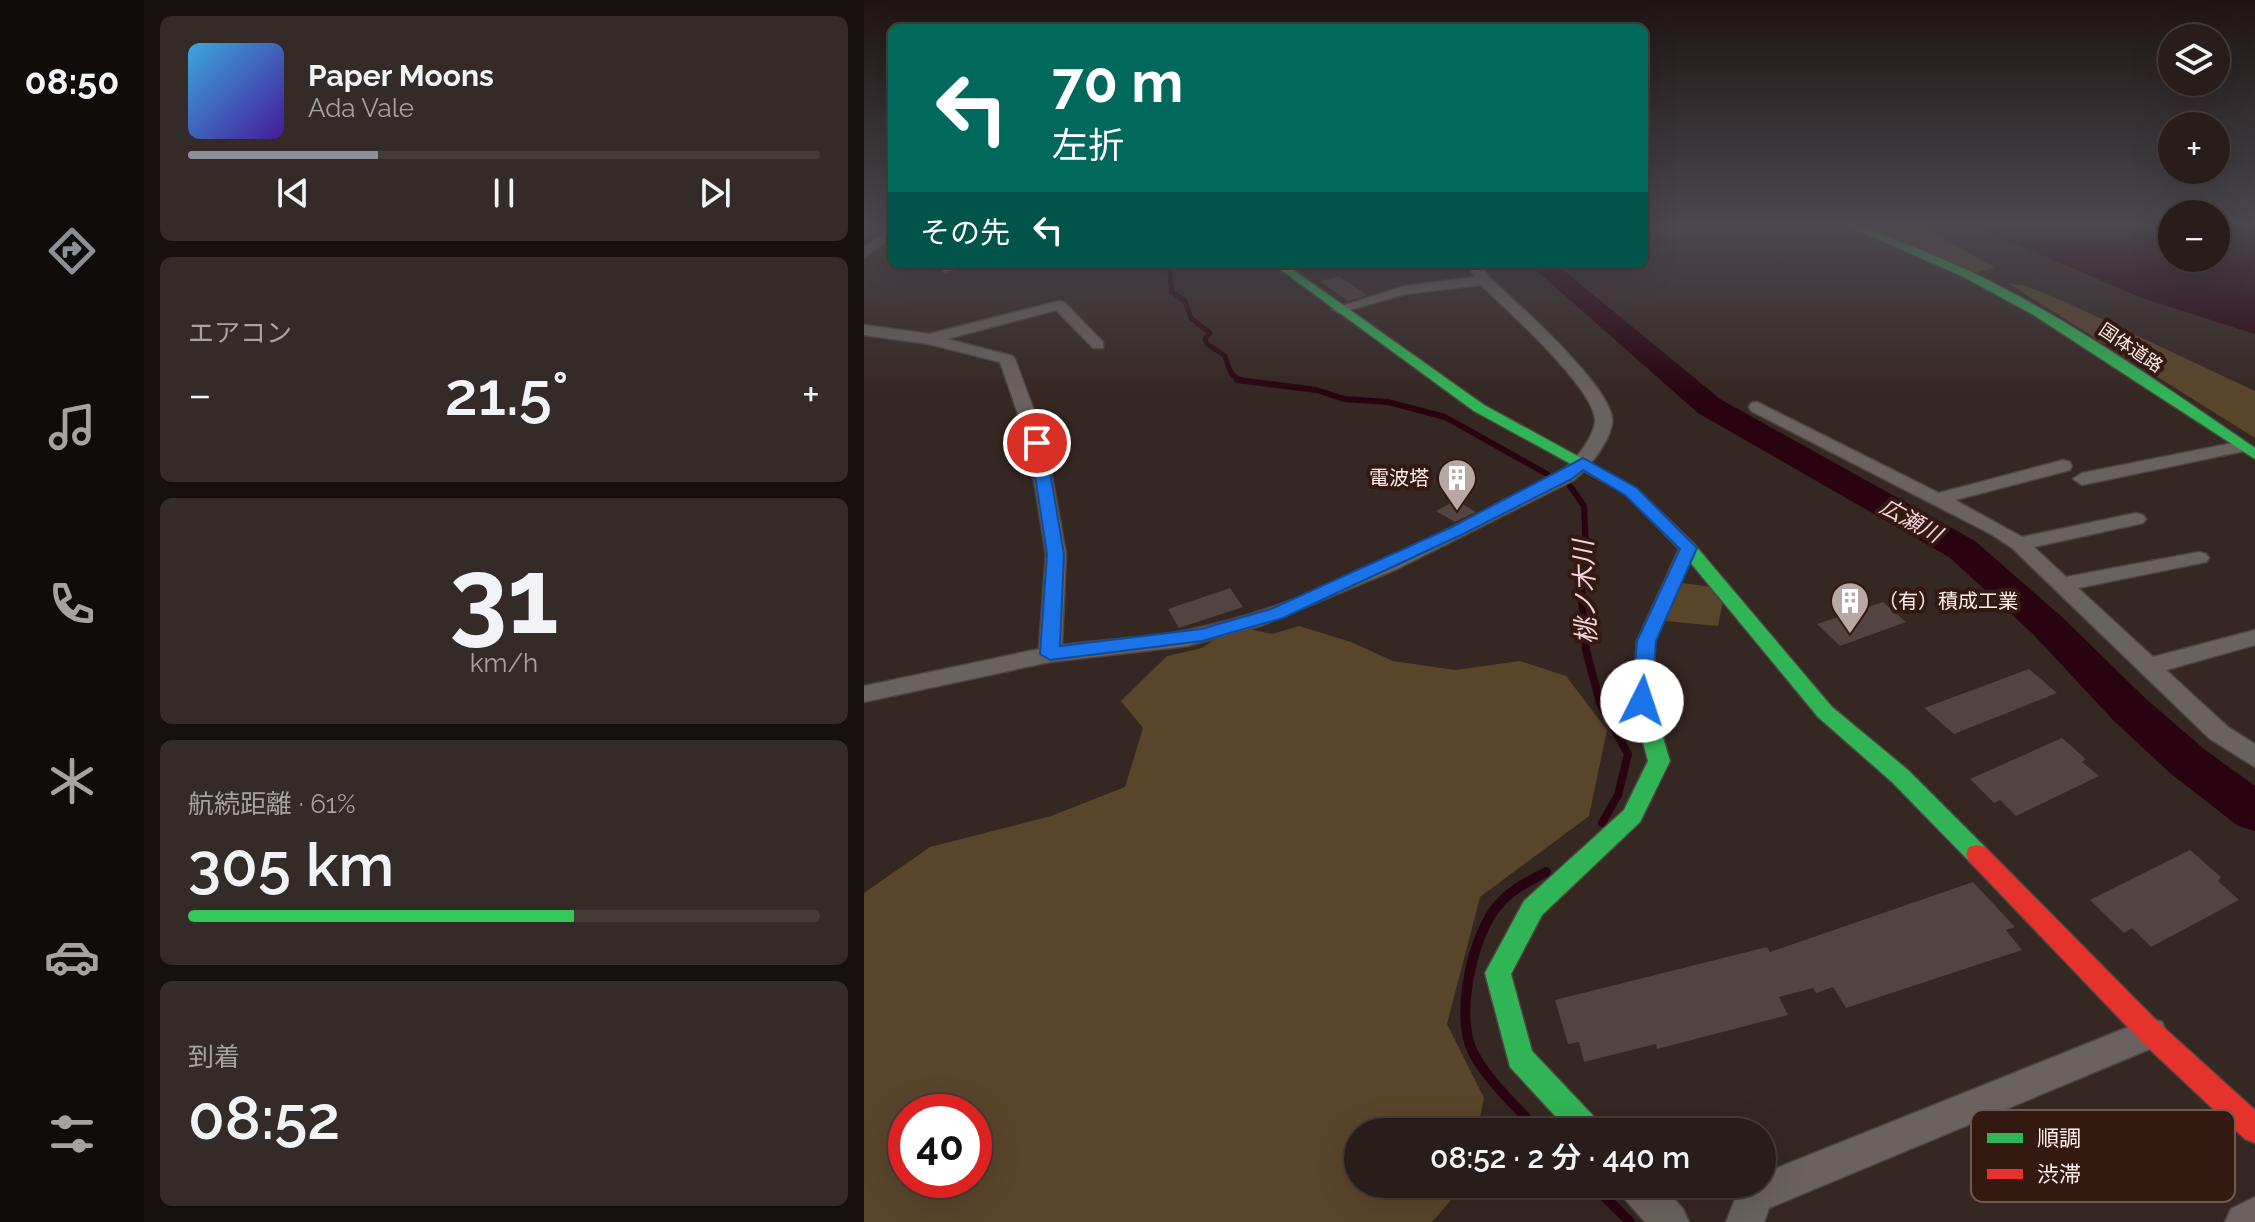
<!DOCTYPE html>
<html lang="ja">
<head>
<meta charset="utf-8">
<style>
  body { margin:0; font-family:Raleway,"Noto Sans JP",sans-serif; background:#342a27; color:#f1f3f6; height:100vh; display:flex; flex-direction:column; font-size:30px; white-space:nowrap }
  * { box-sizing:border-box; margin:0 }
  p { font-size:26px; color:#a5a2a2 }
  .icon { flex:none; width:44px; height:44px; fill:none; stroke:currentColor; stroke-width:2; stroke-linecap:round; stroke-linejoin:round }
  .map { position:relative; flex:1; overflow:hidden }
  .drawer { display:flex; flex-direction:column; gap:16px; padding:16px; background:#16100e; width:720px }
  .drawer>* { flex:none }
  .banner { position:absolute; left:24px; top:24px; width:760px; height:244px; border-radius:12px; box-shadow:0 8px 32px #0002,0 0 0 2px #443b39; background:#00695c; color:#fff; overflow:hidden }
  .fabs { position:absolute; left:1294px; top:24px; display:grid; gap:16px }
  .fabs a { display:grid; place-items:center; width:72px; height:72px; border-radius:50%; background:#281d1a; box-shadow:0 8px 32px #0002,0 0 0 2px #443b39; font-size:40px }
  .speed { position:absolute; left:24px; top:1094px; display:flex; gap:16px; font-size:40px; font-weight:700; text-align:center }
  .speed>* { display:grid; place-content:center; width:104px; height:104px; border-radius:50%; background:#281d1a; box-shadow:0 8px 32px #0002,0 0 0 2px #443b39; line-height:1 }
  .speed .limit { border:12px solid #d22; background:#fff; color:#111 }
  .pin { position:absolute; display:grid; place-items:center; width:68px; height:68px; color:#fff; margin:-34px; border:4px solid #fff; border-radius:50%; box-shadow:0 2px 8px #0007 }
  .me { position:absolute; width:88px; margin:-44px; rotate:4deg; stroke-linejoin:round; filter:drop-shadow(0 0 6px #0008) }
  .turn { display:flex; align-items:center; gap:28px; height:168px; padding:0 32px; font-size:36px }
  .turn .icon { width:104px; height:104px; stroke-width:2.5 }
  .turn b { display:block; font-size:56px; line-height:68px }
  .then { display:flex; align-items:center; height:76px; padding:0 32px; background:#0003; gap:16px; font-size:30px }
  .big { font-size:60px; font-weight:600; line-height:1.1 }
  .drawer .tile { flex:1; display:flex; flex-direction:column; justify-content:center; gap:12px; min-width:0; padding:0 28px; border-radius:12px; background:#342a27 }
  .drawer .dial { align-items:center; gap:0 }
  .dial b { font-size:104px; line-height:1 }
  .song { display:flex; align-items:center; gap:24px }
  .cover { width:96px; height:96px; border-radius:12px; background:linear-gradient(135deg,hsl(200 70% 55%),hsl(260 70% 35%)) }
  .played { height:8px; border-radius:4px; background:linear-gradient(90deg,#8c9099 30%,#443b39 30%) }
  .keys { display:flex; justify-content:space-around; direction:ltr }
  .heat { display:flex; justify-content:space-between; align-items:center; font-size:44px; direction:ltr }
  .charge { height:12px; border-radius:6px; background:linear-gradient(90deg,#34c759 61%,#443b39 0) }
  .trip { position:absolute; left:480px; top:1118px; width:432px; height:80px; border-radius:40px; background:#281d1a; box-shadow:0 8px 32px #0002,0 0 0 2px #443b39; font-weight:600; line-height:80px; text-align:center }
  main { display:flex; flex:1; min-height:0 }
  .menu { display:flex; flex-direction:column; width:144px; justify-content:space-around; align-items:center; background:#100c0a; color:#a5a2a2 }
  .menu .icon { width:56px; height:56px }
  .menu .active { color:#8c9099 }
  .menu b { font-size:36px; color:#f1f3f6 }
  .map>svg:first-child { display:block }
  .green { fill:#59452a; fill-rule:evenodd }
  .water { fill:#290410 }
  .lines { fill:none; stroke-linecap:round; stroke-linejoin:round }
  .stream-far3 { stroke:#290410; stroke-width:5 }
  .stream-far2 { stroke:#290410; stroke-width:6 }
  .stream-far1 { stroke:#290410; stroke-width:8 }
  .stream { stroke:#290410; stroke-width:10 }
  .river { fill:#290410; fill-rule:evenodd }
  .building { fill:#534341 }
  .street-casing { stroke:#4f4440; stroke-width:3 }
  .fast-casing { stroke:#4f4440; stroke-width:3 }
  .jam-casing { stroke:#4f4440; stroke-width:3 }
  .street { fill:#69625e; fill-rule:evenodd }
  .fast { fill:#30b455; fill-rule:evenodd }
  .jam { fill:#e5322d; fill-rule:evenodd }
  .route { fill:#1a73e8; stroke:#114b97; stroke-width:2 }
  .labels { text-anchor:middle; stroke-width:8; stroke-linejoin:round; paint-order:stroke }
  .far-street-label { font-size:18px; fill:#fdeee9; stroke:#331910 }
  .poi-label { font-size:20px; fill:#fdeee9; stroke:#331910; text-anchor:end }
  .water-label { font-size:22px; font-style:italic; fill:#f6d4db; stroke:#331910 }
  .near-water-label { font-size:26px; font-style:italic; fill:#f6d4db; stroke:#331910 }
  .key { fill:#331910; stroke:#705951; stroke-width:2 }
  .key-label { font-size:22px; fill:#fdeee9 }
</style>
</head>
<body>
<main>
<nav class="menu">
<b>08:50</b>
<svg class="icon active" aria-label="directions" viewBox="0 0 24 24"><path d="M12 3l9 9-9 9-9-9zM9 14v-3h6M13 9l2 2-2 2"/></svg>
<svg class="icon" aria-label="music" viewBox="0 0 24 24"><path d="M9 18V5l10-2v13"/><circle cx="6" cy="18" r="3"/><circle cx="16" cy="16" r="3"/></svg>
<svg class="icon" aria-label="phone" viewBox="0 0 24 24"><path d="M5 4h4l2 5-3 2q2 4 5 5l2-3 5 2v4C11 20 4 13 5 4z"/></svg>
<svg class="icon" aria-label="climate" viewBox="0 0 24 24"><path d="M12 3v18M4 7l16 10M4 17L20 7"/></svg>
<svg class="icon" aria-label="car" viewBox="0 0 24 24"><path d="M5 17H2v-5l4-1 3-4h7l3 4 3 1v5h-3M9 17h6M6 11h13"/><circle cx="7" cy="17" r="2"/><circle cx="17" cy="17" r="2"/></svg>
<svg class="icon" aria-label="filters" viewBox="0 0 24 24"><path d="M4 7h16M4 17h16"/><circle cx="9" cy="7" r="2"/><circle cx="15" cy="17" r="2"/></svg>
</nav>
<section class="drawer">
<div class="tile">
<div class="song"><i class="cover"></i><div><b>Paper Moons</b><p>Ada Vale</p></div></div>
<div class="played"></div>
<div class="keys"><svg class="icon" aria-label="previous" viewBox="0 0 24 24"><path d="M18 5L8 12l10 7zM5 5v14"/></svg><svg class="icon" aria-label="pause" viewBox="0 0 24 24"><path d="M8 5v14M16 5v14"/></svg><svg class="icon" aria-label="next" viewBox="0 0 24 24"><path d="M6 5l10 7-10 7zM19 5v14"/></svg></div>
</div>
<div class="tile"><p>エアコン</p>
<div class="heat"><a>−</a><b class="big">21.5°</b><a>+</a></div>
</div>
<div class="tile dial"><b>31</b><p>km/h</p></div>
<div class="tile"><p>航続距離 · 61%</p><b class="big">305 km</b><div class="charge"></div></div>
<div class="tile"><p>到着</p><b class="big">08:52</b></div>
</section>
<div class="map">
<svg width="1391" height="1222" viewBox="0 0 1391 1222">
  <rect width="100%" height="100%" fill="#352722"/>
  <!-- green -->
  <g class="green">
    <path d="M994,224h60l77,44 -23,5z"/>
    <path d="M1145,284l17,2 35,14 194,91v47z"/>
    <path d="M818,583l31,4 10,14 -5,25 -53,-5z"/>
    <path d="M371,626l37,8 27,-8 52,16 42,19 62,9 65,-9 46,15 41,54 -18,86 -109,81 -33,127 37,74 -7,34h-119v52h107l-33,38h-568v-329l66,-46 121,-31 74,-29 18,-59 -22,-27 46,-45 35,-8zM42,1112h68v68h-68z"/>
  </g>
  <!-- water -->
  <path class="water" d="M1105,224h203v34h44v-34h39v110l-113,-36z"/>
  <g class="lines">
    <!-- stream-far3 -->
    <path class="stream-far3" d="M305,264l3,28 13,9 6,17 19,15 -5,6 2,5 18,12c5,19 8,24 28,26"/>
    <!-- stream-far2 -->
    <g class="stream-far2">
      <path d="M373,380l80,10 27,9 44,3 57,15 102,57"/>
      <path d="M706,486l14,20 2,43 -5,41"/>
    </g>
    <!-- stream-far1 -->
    <path class="stream-far1" d="M717,588l5,62 14,53 28,51 -10,41 -16,28"/>
    <!-- stream -->
    <g class="stream">
      <path d="M676,1132c-21,-23 -60,-58 -70,-87 -13,-37 3,-113 30,-142 12,-14 30,-22 46,-31"/>
      <path d="M728,1184l38,38"/>
    </g>
    <!-- river -->
    <path class="river" d="M665,264h27l164,135 255,142 86,75 84,82 59,51 51,37v45l-17,-5 -68,-53 -57,-53 -80,-86 -84,-77 -251,-144z"/>
  </g>
  <!-- building -->
  <g class="building">
    <path d="M475,276l28,19 -19,6 -28,-20z"/>
    <path d="M592,500l20,12 -21,10 -19,-11z"/>
    <path d="M366,588l13,19 -64,21 -11,-19z"/>
    <path d="M1019,602l23,20 -66,24 -23,-22z"/>
    <path d="M1165,669l28,24 -103,41 -30,-26z"/>
    <path d="M1198,738l24,21 -4,3 17,14 -83,40 -16,-16 -6,3 -24,-24z"/>
    <path d="M1326,850l31,27 -3,4 21,19 -88,47 -19,-19 -8,5 -34,-33z"/>
    <path d="M1109,882l42,45 -9,3 16,20 -176,58 -13,-21 -17,6 -3,-5 -34,9 9,18 -131,34 -1,-5 -72,18 -5,-20 -11,2 -13,-44 212,-53 3,5z"/>
  </g>
  <g class="lines">
    <defs>
      <g id="street">
        <path d="M28,228v10l-28,19v-10z"/>
        <path d="M71,264h36l-26,8z"/>
        <path d="M603,264h14l8,13c24,23 130,115 123,147 -4,21 -23,43 -38,56l-177,89 -137,57 -73,20 -137,16 -186,40v-16l175,-37 7,-95 -18,-111 -28,-81 -71,-18 -65,-9v-10l65,9 130,-33 5,1 39,40v6h-10l-37,-38 -109,29 66,17 2,3 31,84 20,111 -4,91c46,-6 94,-7 140,-18 126,-28 243,-98 358,-155 14,-11 33,-32 35,-50 3,-31 -91,-115 -114,-137l-75,9 -67,19 -7,-4 73,-23 70,-9z"/>
        <path d="M893,402l182,91 124,-33 7,2 2,4 -2,4 -115,30 67,37 114,-24 7,2 3,4 -3,4 -109,24 32,30 133,-25 7,2 3,4 -3,4 -128,26 75,69 102,-27v15l-89,25 62,57 27,17v23l-45,-28 -198,-191 -21,-14 -240,-123 -2,-4 2,-4z"/>
        <path d="M1379,441l9,5 -3,4 -167,35 -9,-6 9,-6z"/>
        <path d="M1287,1018l11,4 5,11 -5,11 -393,164 -5,14h-38l15,-38h21v-10z"/>
        <path d="M754,1184h43l22,25 6,13h-44l-22,-25z"/>
        <path d="M1391,1197v25h-30l6,-13z"/>
      </g>
      <g id="fast">
        <path d="M979,224h13c51,20 103,40 151,66 87,46 167,103 248,158v11l-223,-145 -70,-38z"/>
        <path d="M409,264h12l199,141 152,83 58,56 138,163 76,63 77,77 3,7 -3,7 -8,2 -8,-2 -77,-79 -74,-65 -128,-155 -35,79 -3,60 18,60 -30,61 -98,93 -31,59 21,77 67,71 4,10h-33l-60,-65 -25,-94 39,-72 100,-91 24,-49 -16,-60 5,-60 42,-92 -53,-55 -152,-83z"/>
      </g>
      <path id="jam" d="M1113,845l8,2 175,177 95,86v33l-10,-4 -103,-97 -173,-181 -3,-7 3,-7z"/>
    </defs>
    <!-- street casing -->
    <use href="#street" class="street-casing"/>
    <!-- fast casing -->
    <use href="#fast" class="fast-casing"/>
    <!-- jam casing -->
    <use href="#jam" class="jam-casing"/>
    <!-- street -->
    <use href="#street" class="street"/>
    <!-- fast -->
    <use href="#fast" class="fast"/>
    <!-- jam -->
    <use href="#jam" class="jam"/>
  </g>
  <!-- sky -->
  <linearGradient id="sky" x2="0" y2="1"><stop stop-color="#1d1513"/><stop offset="0.57" stop-color="#4b474f"/><stop offset="1" stop-color="#4b474f" stop-opacity="0"/></linearGradient>
  <rect width="1391" height="395" fill="url(#sky)"/>
  <!-- route -->
  <path class="route" d="M173,439l8,4 19,111 -4,92 141,-17 70,-20 179,-81 133,-70 54,30 60,60 -41,93 -4,60 -10,7 -10,-7 5,-60 43,-92 -55,-54 -42,-25 -11,9 -111,56 -178,83 -81,23 -152,19 -10,-6 7,-100 -17,-111z"/>
  <!-- icons -->
  <defs>
    <symbol id="building-pin" viewBox="-11 -11 22 30"><path d="M0 17L-7.5 6A9.5 9.5 0 1 1 7.5 6Z" fill="#b7a8a3" stroke="#331910"/><path d="M-4-6H4V6H1V3H-1V6H-4ZM-2.5-4.3h1.7v1.8h-1.7ZM.8-4.3h1.7v1.8H.8ZM-2.5-1h1.7V.8h-1.7ZM.8-1h1.7V.8H.8Z" fill="#fff"/></symbol>
  </defs>
  <g fill-rule="evenodd">
    <use href="#building-pin" x="571" y="456" width="44" height="60"/>
    <use href="#building-pin" x="964" y="579" width="44" height="60"/>
  </g>
  <g class="labels">
    <!-- far-street labels -->
    <g class="far-street-label">
      <text transform="translate(1267 348) rotate(34)" y="6">国体道路</text>
    </g>
    <!-- poi labels -->
    <g class="poi-label">
      <text x="565" y="485">電波塔</text>
      <text x="1014" y="608" text-anchor="start">（有）積成工業</text>
    </g>
    <!-- water labels -->
    <g class="water-label">
      <text transform="translate(1047 520) rotate(29)" y="8">広瀬川</text>
    </g>
    <!-- near-water labels -->
    <g class="near-water-label">
      <text transform="translate(721 592) rotate(-92)" y="9">桃ノ木川</text>
    </g>
  </g>
  <!-- legend -->
  <rect x="1107" y="1110" width="264" height="92" rx="12" class="key"/>
  <rect x="1123" y="1133" width="36" height="10" fill="#30b455"/>
  <rect x="1123" y="1169" width="36" height="10" fill="#e5322d"/>
  <g class="key-label">
    <text x="1173" y="1146">順調</text>
    <text x="1173" y="1182">渋滞</text>
  </g>
</svg>
<div class="fabs">
<a><svg class="icon" aria-label="layers" viewBox="0 0 24 24"><path d="M12 4l9 5-9 5-9-5zM3 14l9 5 9-5"/></svg></a>
<a>+</a>
<a>−</a>
</div>
<div class="speed"><div class="limit">40</div></div>
<div class="pin" style="left:173px;top:443px;background:#d93025"><svg class="icon" aria-label="arrive" viewBox="0 0 24 24"><path d="M6 21V4h12l-3 4 3 4H6"/></svg></div>
<svg class="me" style="left:778px;top:701px" viewBox="-20 -20 40 40"><circle r="19" fill="#fff"/><path d="M0-13L10 11 0 6-10 11z" fill="#1a73e8"/></svg>
<div class="trip">08:52 · 2 分 · 440 m</div>
<div class="banner">
<div class="turn"><svg class="icon" aria-label="left" viewBox="0 0 24 24"><path d="M17 20v-9H6M10 6l-5 5 5 5"/></svg><div><b>70 m</b>左折</div></div>
<div class="then">その先<svg class="icon" aria-label="left" viewBox="0 0 24 24"><path d="M17 20v-9H6M10 6l-5 5 5 5"/></svg></div>
</div>
</div>
</main>
</body>
</html>
